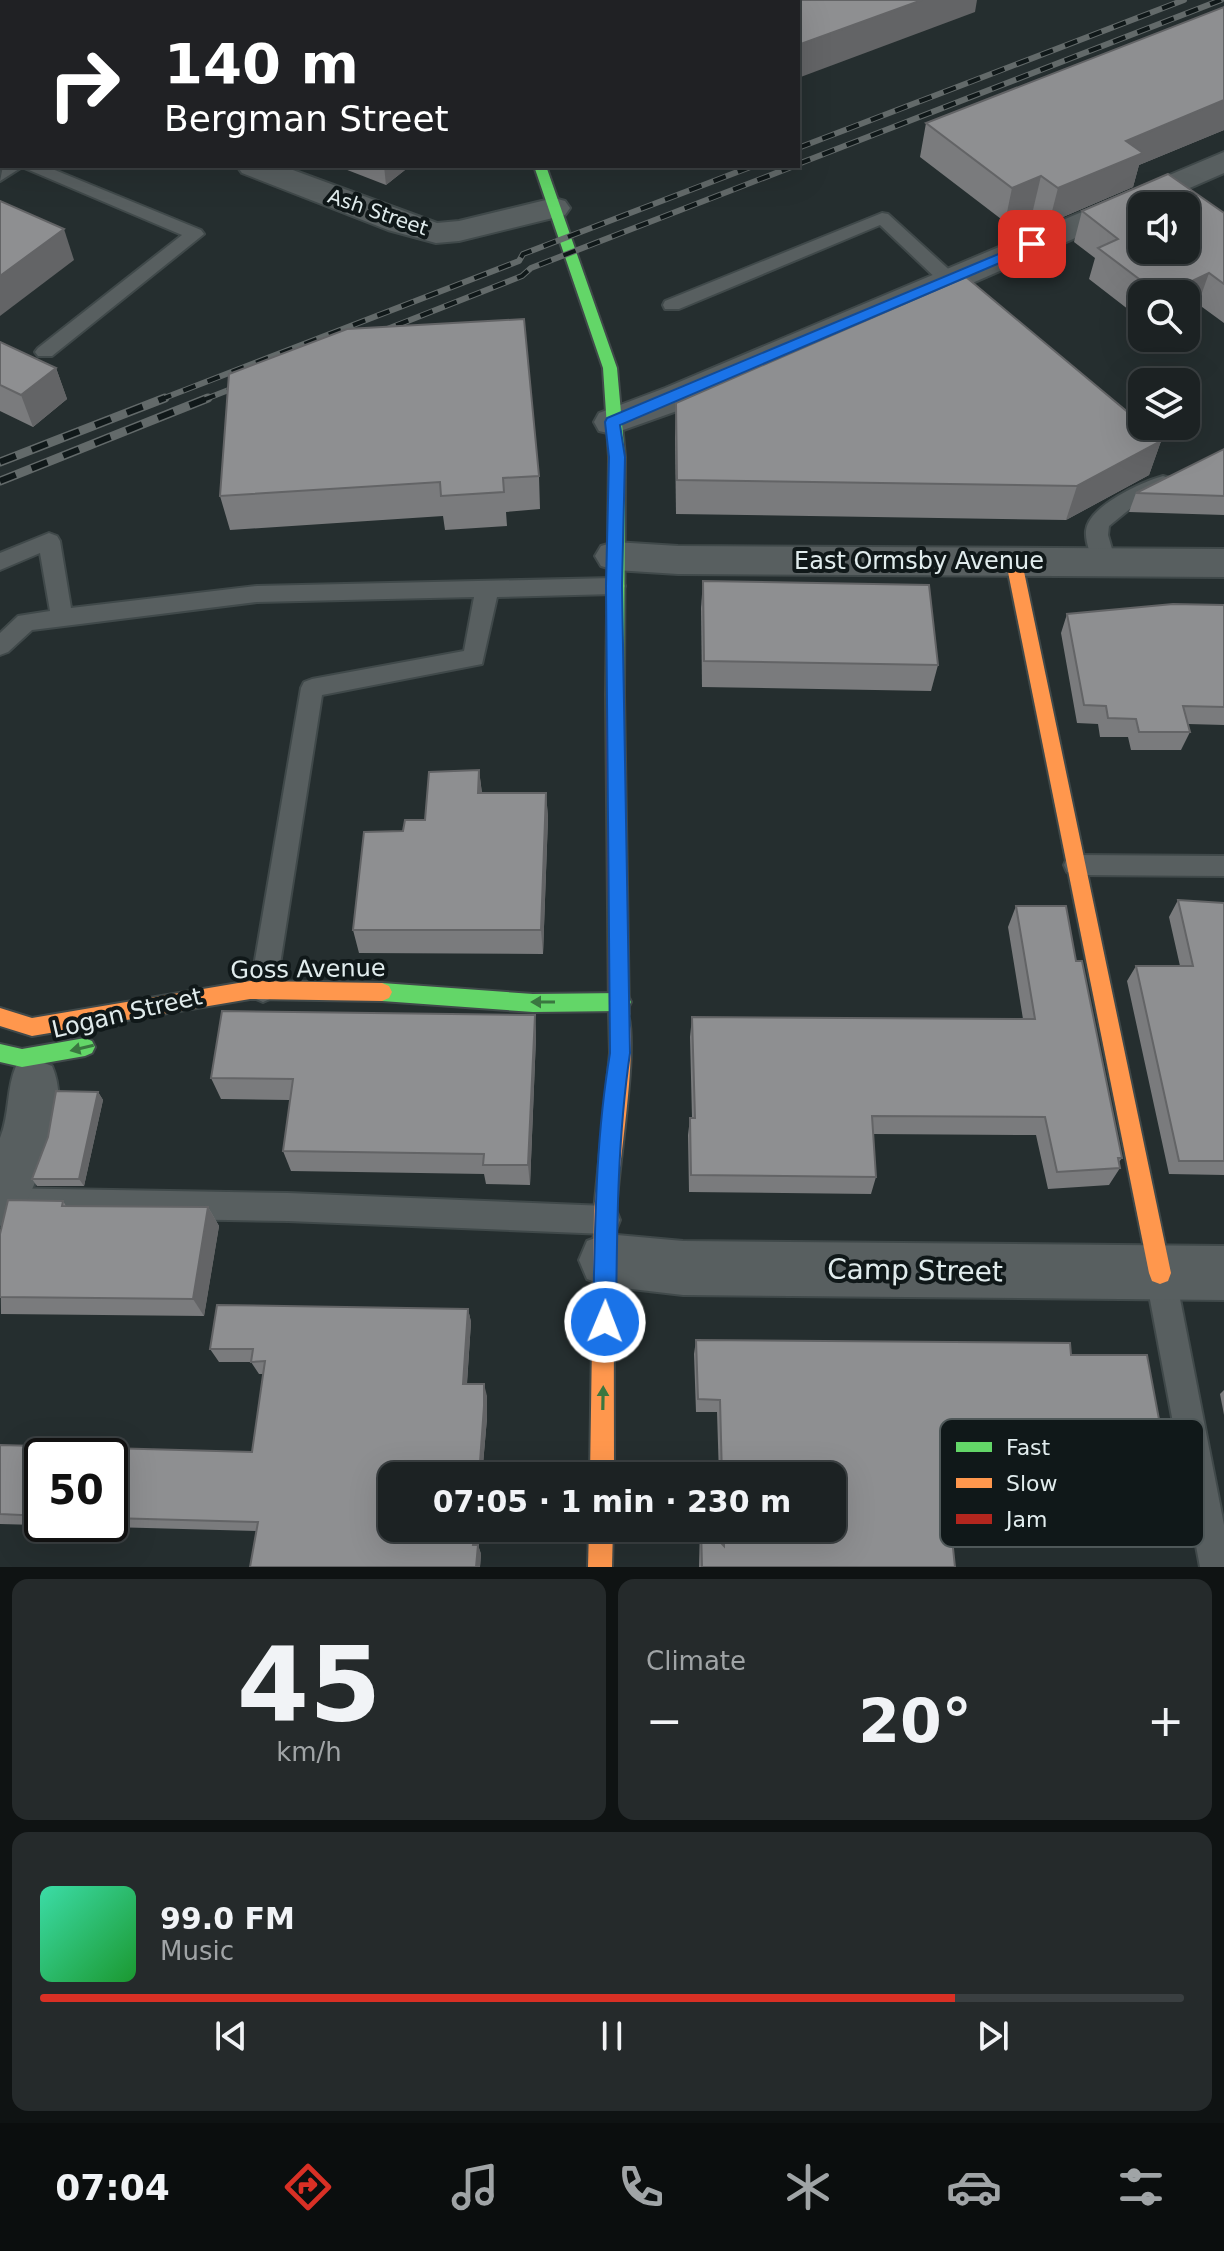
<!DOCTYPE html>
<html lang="en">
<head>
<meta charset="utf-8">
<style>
  body { margin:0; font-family:"DejaVu Sans",sans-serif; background:#252a2b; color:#f1f3f6; height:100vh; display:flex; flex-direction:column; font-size:30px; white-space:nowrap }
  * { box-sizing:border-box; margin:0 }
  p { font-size:26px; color:#a0a4a6 }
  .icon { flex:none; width:44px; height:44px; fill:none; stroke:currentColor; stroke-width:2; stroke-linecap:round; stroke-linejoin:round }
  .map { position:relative; height:1567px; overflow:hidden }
  .drawer { display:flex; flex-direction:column; gap:12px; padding:12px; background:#0f1313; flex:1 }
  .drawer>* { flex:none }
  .top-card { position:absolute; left:0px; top:0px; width:800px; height:168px; box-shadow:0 8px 32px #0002,0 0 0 2px #3a3f41; background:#202124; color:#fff; overflow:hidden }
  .controls { position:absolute; left:1128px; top:192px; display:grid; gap:16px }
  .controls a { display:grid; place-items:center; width:72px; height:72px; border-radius:16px; background:#1c2223; box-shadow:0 8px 32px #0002,0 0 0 2px #3a3f41; font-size:40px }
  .speed { position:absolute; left:24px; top:1438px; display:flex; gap:16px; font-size:40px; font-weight:700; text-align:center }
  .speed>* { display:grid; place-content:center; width:104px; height:104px; border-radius:50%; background:#1c2223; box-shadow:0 8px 32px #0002,0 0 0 2px #3a3f41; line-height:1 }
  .speed .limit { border:4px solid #111; border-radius:12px; background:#fff; color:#111 }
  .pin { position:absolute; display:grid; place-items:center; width:68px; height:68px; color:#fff; margin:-34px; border-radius:16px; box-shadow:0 4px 12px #0006 }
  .me { position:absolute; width:88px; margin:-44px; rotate:1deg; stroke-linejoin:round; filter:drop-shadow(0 0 6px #0008) }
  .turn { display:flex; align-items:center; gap:28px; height:168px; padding:0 32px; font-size:36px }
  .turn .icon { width:104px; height:104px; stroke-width:2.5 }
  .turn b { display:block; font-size:56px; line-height:68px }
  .big { font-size:60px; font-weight:700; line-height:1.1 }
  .drawer .card { flex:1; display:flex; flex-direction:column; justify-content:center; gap:12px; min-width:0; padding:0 28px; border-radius:16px; background:#252a2b }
  .drawer .dial { align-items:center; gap:0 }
  .dial b { font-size:104px; line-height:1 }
  .song { display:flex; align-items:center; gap:24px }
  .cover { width:96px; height:96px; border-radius:12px; background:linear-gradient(135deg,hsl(160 70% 55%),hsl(130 70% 35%)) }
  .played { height:8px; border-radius:4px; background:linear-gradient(90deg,#d93025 80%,#3a3f41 80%) }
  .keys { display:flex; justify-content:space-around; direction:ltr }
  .heat { display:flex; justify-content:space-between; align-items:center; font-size:44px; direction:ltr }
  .drawer .tiles { flex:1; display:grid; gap:12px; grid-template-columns:1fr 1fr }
  .card:last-child { grid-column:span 2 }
  .trip { position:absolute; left:378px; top:1462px; width:468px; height:80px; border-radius:16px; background:#1c2223; box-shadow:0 8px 32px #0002,0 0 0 2px #3a3f41; font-weight:700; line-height:80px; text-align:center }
  .tabs { display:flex; height:128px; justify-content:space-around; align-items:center; background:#0b0e0e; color:#a0a4a6 }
  .tabs .icon { width:56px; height:56px }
  .tabs .current { color:#d93025 }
  .tabs b { font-size:36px; color:#f1f3f6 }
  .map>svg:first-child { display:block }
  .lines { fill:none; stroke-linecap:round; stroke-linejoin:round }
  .lane-casing { stroke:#40494a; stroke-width:4 }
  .street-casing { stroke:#40494a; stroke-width:4 }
  .fast-casing { stroke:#40494a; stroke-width:4 }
  .slow-casing { stroke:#40494a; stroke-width:4 }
  .jam-casing { stroke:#40494a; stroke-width:4 }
  .lane { fill:#585f60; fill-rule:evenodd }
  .street { fill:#585f60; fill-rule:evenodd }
  .fast { fill:#63d668; fill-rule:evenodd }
  .slow { fill:#ff974d; fill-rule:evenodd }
  .jam { fill:#b3261e; fill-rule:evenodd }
  .rail-far1-casing { stroke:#636a6a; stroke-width:6 }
  .rail-casing { stroke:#636a6a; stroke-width:9 }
  .rail-far1 { stroke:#101819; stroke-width:4; stroke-dasharray:13; stroke-linecap:butt }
  .rail { stroke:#101819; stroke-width:6; stroke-dasharray:17; stroke-linecap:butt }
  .wall { fill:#7a7b7d; fill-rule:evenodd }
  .shaded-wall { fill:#636466 }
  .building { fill:#8e8f91; stroke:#636466; stroke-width:2; fill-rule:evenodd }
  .oneway { fill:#3a7740 }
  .route { fill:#1a73e8; stroke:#114b97; stroke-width:2 }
  .labels { text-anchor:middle; stroke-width:8; stroke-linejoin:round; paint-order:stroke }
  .far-street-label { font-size:20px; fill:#e1eced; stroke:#101819 }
  .street-label { font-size:24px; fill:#e1eced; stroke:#101819 }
  .near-street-label { font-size:28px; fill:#e1eced; stroke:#101819 }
  .key { fill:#101819; stroke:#4f5859; stroke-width:2 }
  .key-label { font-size:22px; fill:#e1eced }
</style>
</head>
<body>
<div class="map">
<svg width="1224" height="1567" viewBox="0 0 1224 1567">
  <rect width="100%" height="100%" fill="#252e2f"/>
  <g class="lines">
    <defs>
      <g id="lane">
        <path d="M3,166h42l156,64 3,4 -152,122h-14l-3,-4 3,-4 144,-113 -160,-68 -22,14z"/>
        <path d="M882,213l6,1 68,62 2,4 -2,4h-14l-62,-59 -201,84h-14l-2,-4 2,-4z"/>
        <path d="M1163,476l7,2 3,5 -3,5 -39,20 -22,18 -1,9 8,28 -3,6h-16c-5,-10 -12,-27 -11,-38 2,-25 56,-49 77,-55z"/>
        <path d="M49,533l8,3 3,5 11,67 186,-22 357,-8 8,2 3,6 -3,6 -8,2 -117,3 -15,67 -160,31 -46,295 -4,8 -9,4 -9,-4 -4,-8 51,-302 3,-6 8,-3 152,-28 10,-54 -217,5 -225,28 -24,22 -8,3v-22l18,-17 32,-5 -10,-58 -40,17v-17z"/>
        <path d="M1076,855l148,1v20l-148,-1 -9,-3 -3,-7 3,-7z"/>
        <path d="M0,1188l288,5 318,13 10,4 4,10 -4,10 -10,4 -318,-13 -288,-5z"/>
        <path d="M1160,1258l10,5 5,10 49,252v42h-24l-55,-294 5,-10z"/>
      </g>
      <g id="street">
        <path d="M0,60l2,1v18l-2,-1z"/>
        <path d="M1224,152v21l-533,233 -79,28 -13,-3 -5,-9 5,-9 66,-25z"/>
        <path d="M237,166h45l155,57 22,-2 95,-23 11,3 5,7 -5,7 -106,26 -23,2 -48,-13 -146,-57z"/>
        <path d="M615,542l63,4 546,3v28l-546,-3 -63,-4 -14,-4 -6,-10 6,-10z"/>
        <path d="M34,1059l18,7c21,48 -14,108 -33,153l-19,7v-88c10,-24 6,-49 16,-72z"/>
        <path d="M606,1234l77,7 541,5v54l-541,-5 -77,-9 -19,-7 -8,-19 8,-19z"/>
      </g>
      <g id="fast">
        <path d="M477,0h12l1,2h-12z"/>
        <path d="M534,166h12l71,202 8,89 -1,237 -9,7 -9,-7 3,-237 -6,-89z"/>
        <path d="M382,983l151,11 88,-1 7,3 3,6 -3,6 -7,3 -88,1 -151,-11 -7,-3 -3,-6 3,-6z"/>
        <path d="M85,1038l7,3 3,6 -3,6 -7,3 -63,11 -22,-5v-18l22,5z"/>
      </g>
      <g id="slow">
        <path d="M1014,556l8,6 149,711 -3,8 -8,3 -8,-3 -3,-8 -143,-711z"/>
        <path d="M250,981l132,2 7,3 3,6 -3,6 -7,3 -132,-2 -218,37 -32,-10v-18l32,10z"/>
        <path d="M619,1005l7,3c15,32 -9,162 -10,206 -3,87 -2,175 -2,262h-24l4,-265 16,-158 -1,-39 3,-6z"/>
        <path d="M589,1528h24l-1,39h-24z"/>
      </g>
      <path id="jam" d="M615,687l9,7 5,320 -3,6 -7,3 -7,-3 -3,-6 -3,-320z"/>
    </defs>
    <!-- lane casing -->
    <use href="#lane" class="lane-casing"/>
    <!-- street casing -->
    <use href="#street" class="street-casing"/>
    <!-- fast casing -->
    <use href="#fast" class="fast-casing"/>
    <!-- slow casing -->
    <use href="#slow" class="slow-casing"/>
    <!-- jam casing -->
    <use href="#jam" class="jam-casing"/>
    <!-- lane -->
    <use href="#lane" class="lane"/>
    <!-- street -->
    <use href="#street" class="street"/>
    <!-- fast -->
    <use href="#fast" class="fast"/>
    <!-- slow -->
    <use href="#slow" class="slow"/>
    <!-- jam -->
    <use href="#jam" class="jam"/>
    <defs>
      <g id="rail-far1">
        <path d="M798,148l386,-148"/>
        <path d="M798,164l423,-164"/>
        <path d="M372,335l150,-59 9,-8 263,-102"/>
        <path d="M159,400l360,-139 4,-7 230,-88"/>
        <path d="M203,400l46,-18"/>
      </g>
      <g id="rail">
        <path d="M0,462l165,-64"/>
        <path d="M0,481l208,-83"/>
      </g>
    </defs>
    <!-- rail-far1 casing -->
    <use href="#rail-far1" class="rail-far1-casing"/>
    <!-- rail casing -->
    <use href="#rail" class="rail-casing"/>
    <!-- rail-far1 -->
    <use href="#rail-far1" class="rail-far1"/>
    <!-- rail -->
    <use href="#rail" class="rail"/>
  </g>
  <!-- wall -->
  <g class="wall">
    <path d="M0,0h303l-2,2h-299v26h-2z"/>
    <path d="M1224,7v123l-85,35 -6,22 -84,36 -16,-13 -28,12 -85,-65 6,-34z"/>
    <path d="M337,166h73l-24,19z"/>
    <path d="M1082,211l142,2v110l-26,-19 -12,6v-16h-44v26l-53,-41 6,-21 -21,-16z"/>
    <path d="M0,342l56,26 11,31 -34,28 -33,-16z"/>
    <path d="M676,403l485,38 -12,34 -83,45 -390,-6 -1,-76z"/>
    <path d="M1224,449v66l-95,-3 7,-19z"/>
    <path d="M539,476l1,33 -34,3 1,14 -62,4 -2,-14 -213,14 -10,-34z"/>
    <path d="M703,581l235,84 -7,26 -229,-4 -1,-79z"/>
    <path d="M1224,605v120l-36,-1 2,8 -9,18h-50l-3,-13h-28l-2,-13 -21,-1 -16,-90 6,-19z"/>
    <path d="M479,770l3,23h64l2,25 -5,136 -184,-1 -6,-23 50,-99 22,-11z"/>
    <path d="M1178,900l46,3v272l-55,-1 -42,-193 9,-15h44l-11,-49z"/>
    <path d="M1016,906l60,55 46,197 -3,4 1,6 -11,17 -61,4 -12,-54 -163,-1 3,43 -5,17 -182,-2 -1,-57 2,-17h2l-2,-81 2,-20 331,2 -15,-92z"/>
    <path d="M535,1015l1,22 -6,148 -44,-1 -2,-10 -193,-3 -8,-20 7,-51 -69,-1 -10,-21z"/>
    <path d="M98,1092l5,8 -19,86h-47l-5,-7 16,-42z"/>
    <path d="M63,1201l3,5 142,1 11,19 -15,90 -203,-2 -1,-80z"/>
    <path d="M468,1309l3,13 -4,62 20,12v22l-5,58h-90v52h87l-2,17h1l3,9 -1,13h-230l6,-36 -256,-7v-79l252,7 11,-78h-4l-8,-12h-32l-9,-13zM42,1456h68v68h-68z"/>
    <path d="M696,1340l375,15 95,102 -13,11 -209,-3 11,102h-256l1,-39h7l14,15v-15h111v-52h-113l-2,-64h-21l-2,-58z"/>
    <path d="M1224,1390v25l-4,-21z"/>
  </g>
  <!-- shaded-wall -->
  <g class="shaded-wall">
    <path d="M277,0h26l-2,2h-26z"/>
    <path d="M922,0h55l-2,12 -177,66v-33z"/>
    <path d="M1224,100v30l-85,35 -6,22 -84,36 9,-35 68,-47z"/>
    <path d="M384,166h26l-24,19z"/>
    <path d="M1041,176l-8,34 -28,12 7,-34z"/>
    <path d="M64,229l10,31 -74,56v-40z"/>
    <path d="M1209,273l-11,31 -12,6v-16h-21z"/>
    <path d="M56,368l11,31 -34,28 -12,-32z"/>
    <path d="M1161,441l-12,34 -83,45 11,-34z"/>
    <path d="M479,770l3,25 -4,-2z"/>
    <path d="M546,793l2,25 -5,136 -2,-24z"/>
    <path d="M535,1015l1,22 -6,148 -2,-20z"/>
    <path d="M98,1092l5,8 -19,86 -5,-7z"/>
    <path d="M208,1207l11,19 -15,90 -11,-17z"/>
    <path d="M468,1309l3,13 -5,74 -3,-12z"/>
    <path d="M484,1384l3,12v22l-5,58h-3z"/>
    <path d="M475,1528h4l-2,26 -4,-9z"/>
    <path d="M478,1545l3,9 -1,13h-4z"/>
  </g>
  <!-- building -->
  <g class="building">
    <path d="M0,0h277l-2,2h-273v10h-2z"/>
    <path d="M632,0h290l-124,45v-43h-171z"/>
    <path d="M1224,7v93l-98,41 17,12 -85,35 -17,-12 -29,12 -86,-65z"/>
    <path d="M1168,174l56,39v71l-15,-11 -44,21h-6l-61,-46 20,-9 -36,-28zM1142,206h44v44h-44z"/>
    <path d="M0,201l64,28 -64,47z"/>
    <path d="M966,277l176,147v2h2l17,15 -84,45 -400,-6 -1,-77z"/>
    <path d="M524,319l15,157 -36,2 1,14 -63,4 -1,-14 -220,14 9,-122 118,-45z"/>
    <path d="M0,342l56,26 -35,27 -21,-10z"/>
    <path d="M1224,449v47l-88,-3z"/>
    <path d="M703,581l226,4 9,80 -234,-4z"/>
    <path d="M1173,604l51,1v102l-41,-1 7,26h-51l-3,-13 -28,-1 -2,-12 -22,-1 -17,-91z"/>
    <path d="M479,770l-1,23h68l-5,137h-188l11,-98 39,-1 2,-11h20l4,-48z"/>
    <path d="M1178,900l46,3v258h-45l-43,-195h57z"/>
    <path d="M1016,906h50l10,55h6l40,197h-4l2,10 -63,4 -12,-55 -173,-1 4,61 -185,-2 -1,-57h5l-3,-101 343,2z"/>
    <path d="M222,1011l313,4 -7,150h-45l1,-11 -201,-3 10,-72 -82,-1z"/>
    <path d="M56,1091l42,1 -19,87h-47l16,-42z"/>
    <path d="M8,1200l55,1 -1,5 146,1 -15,92 -193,-2v-63z"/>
    <path d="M217,1305l251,4 -5,75h21v22l-5,70h-87v52h83l-2,17h5l-2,22h-226l8,-45 -148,-4v-62h-68v60l-42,-2v-69l252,7 13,-91 -14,1 2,-13h-43z"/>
    <path d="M696,1340l374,3 1,12h76l19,102 -223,-4 12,114h-253l-1,-39h6l17,18v-18h108v-52h-110l-2,-76 -22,-1z"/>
  </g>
  <!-- one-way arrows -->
  <defs><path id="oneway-solid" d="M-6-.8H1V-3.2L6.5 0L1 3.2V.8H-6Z" transform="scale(2)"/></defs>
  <g class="oneway">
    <use href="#oneway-solid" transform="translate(543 1002) rotate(-180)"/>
    <use href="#oneway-solid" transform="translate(82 1048) rotate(167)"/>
    <use href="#oneway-solid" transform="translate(603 1398) rotate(-89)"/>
  </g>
  <!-- route -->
  <path class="route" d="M1032,240l7,4 -2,3 -417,178 5,32 -3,129 8,467c-13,89 -13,178 -14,269l-3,8 -8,3 -8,-3 -4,-8c2,-91 2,-180 17,-269l-4,-467 3,-129 -4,-35 2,-4z"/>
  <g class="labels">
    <!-- far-street labels -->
    <g class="far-street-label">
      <text transform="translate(378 212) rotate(19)" y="7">Ash Street</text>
    </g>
    <!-- street labels -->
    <g class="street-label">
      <text x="919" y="569">East Ormsby Avenue</text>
      <text transform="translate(308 969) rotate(-1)" y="8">Goss Avenue</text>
      <text transform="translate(127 1013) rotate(-13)" y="8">Logan Street</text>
    </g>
    <!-- near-street labels -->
    <g class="near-street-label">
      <text transform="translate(915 1270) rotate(1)" y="10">Camp Street</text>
    </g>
  </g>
  <!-- legend -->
  <rect x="940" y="1419" width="264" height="128" rx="12" class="key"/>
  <rect x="956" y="1442" width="36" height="10" fill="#63d668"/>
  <rect x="956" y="1478" width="36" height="10" fill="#ff974d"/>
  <rect x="956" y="1514" width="36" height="10" fill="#b3261e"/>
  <g class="key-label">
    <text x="1006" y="1455">Fast</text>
    <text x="1006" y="1491">Slow</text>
    <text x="1006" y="1527">Jam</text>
  </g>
</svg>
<div class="controls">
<a><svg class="icon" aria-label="sound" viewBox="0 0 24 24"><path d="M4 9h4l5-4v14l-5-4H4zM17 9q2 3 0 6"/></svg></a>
<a><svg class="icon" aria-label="search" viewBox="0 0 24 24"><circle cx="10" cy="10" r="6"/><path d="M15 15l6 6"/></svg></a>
<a><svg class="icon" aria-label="layers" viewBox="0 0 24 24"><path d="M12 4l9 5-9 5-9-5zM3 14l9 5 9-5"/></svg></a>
</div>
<div class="speed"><div class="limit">50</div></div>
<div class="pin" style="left:1032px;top:244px;background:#d93025"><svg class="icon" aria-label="arrive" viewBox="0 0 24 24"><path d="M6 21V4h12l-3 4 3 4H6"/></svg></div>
<svg class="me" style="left:605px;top:1322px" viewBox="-20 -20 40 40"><circle r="17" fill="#1a73e8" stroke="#fff" stroke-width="3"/><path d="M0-11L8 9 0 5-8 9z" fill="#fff"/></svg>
<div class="trip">07:05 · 1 min · 230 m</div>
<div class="top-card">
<div class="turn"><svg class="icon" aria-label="right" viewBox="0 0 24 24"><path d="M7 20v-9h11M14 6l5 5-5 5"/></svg><div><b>140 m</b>Bergman Street</div></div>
</div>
</div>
<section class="drawer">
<div class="tiles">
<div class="card dial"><b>45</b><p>km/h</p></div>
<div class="card"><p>Climate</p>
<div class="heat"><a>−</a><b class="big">20°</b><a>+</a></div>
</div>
<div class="card">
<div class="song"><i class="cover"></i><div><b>99.0 FM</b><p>Music</p></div></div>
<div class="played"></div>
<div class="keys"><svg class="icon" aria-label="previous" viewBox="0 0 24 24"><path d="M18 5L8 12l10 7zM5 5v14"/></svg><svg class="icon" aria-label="pause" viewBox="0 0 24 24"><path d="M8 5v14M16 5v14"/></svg><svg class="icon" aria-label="next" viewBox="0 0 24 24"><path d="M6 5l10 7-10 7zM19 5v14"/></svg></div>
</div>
</div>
</section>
<nav class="tabs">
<b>07:04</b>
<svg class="icon current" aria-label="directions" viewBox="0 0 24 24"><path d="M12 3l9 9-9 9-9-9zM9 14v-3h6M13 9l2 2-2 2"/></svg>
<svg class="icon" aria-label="music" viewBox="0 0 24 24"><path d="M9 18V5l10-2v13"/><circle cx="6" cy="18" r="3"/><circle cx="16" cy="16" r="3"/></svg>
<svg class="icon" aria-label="phone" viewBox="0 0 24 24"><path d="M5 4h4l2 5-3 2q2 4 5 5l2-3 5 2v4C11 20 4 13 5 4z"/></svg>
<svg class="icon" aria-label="climate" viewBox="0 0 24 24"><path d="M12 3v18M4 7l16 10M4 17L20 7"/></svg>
<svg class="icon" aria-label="car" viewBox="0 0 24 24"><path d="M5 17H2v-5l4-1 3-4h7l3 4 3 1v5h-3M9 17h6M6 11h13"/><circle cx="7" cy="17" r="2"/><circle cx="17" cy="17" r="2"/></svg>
<svg class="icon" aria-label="filters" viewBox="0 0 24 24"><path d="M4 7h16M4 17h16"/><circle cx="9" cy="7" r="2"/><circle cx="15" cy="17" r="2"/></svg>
</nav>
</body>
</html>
